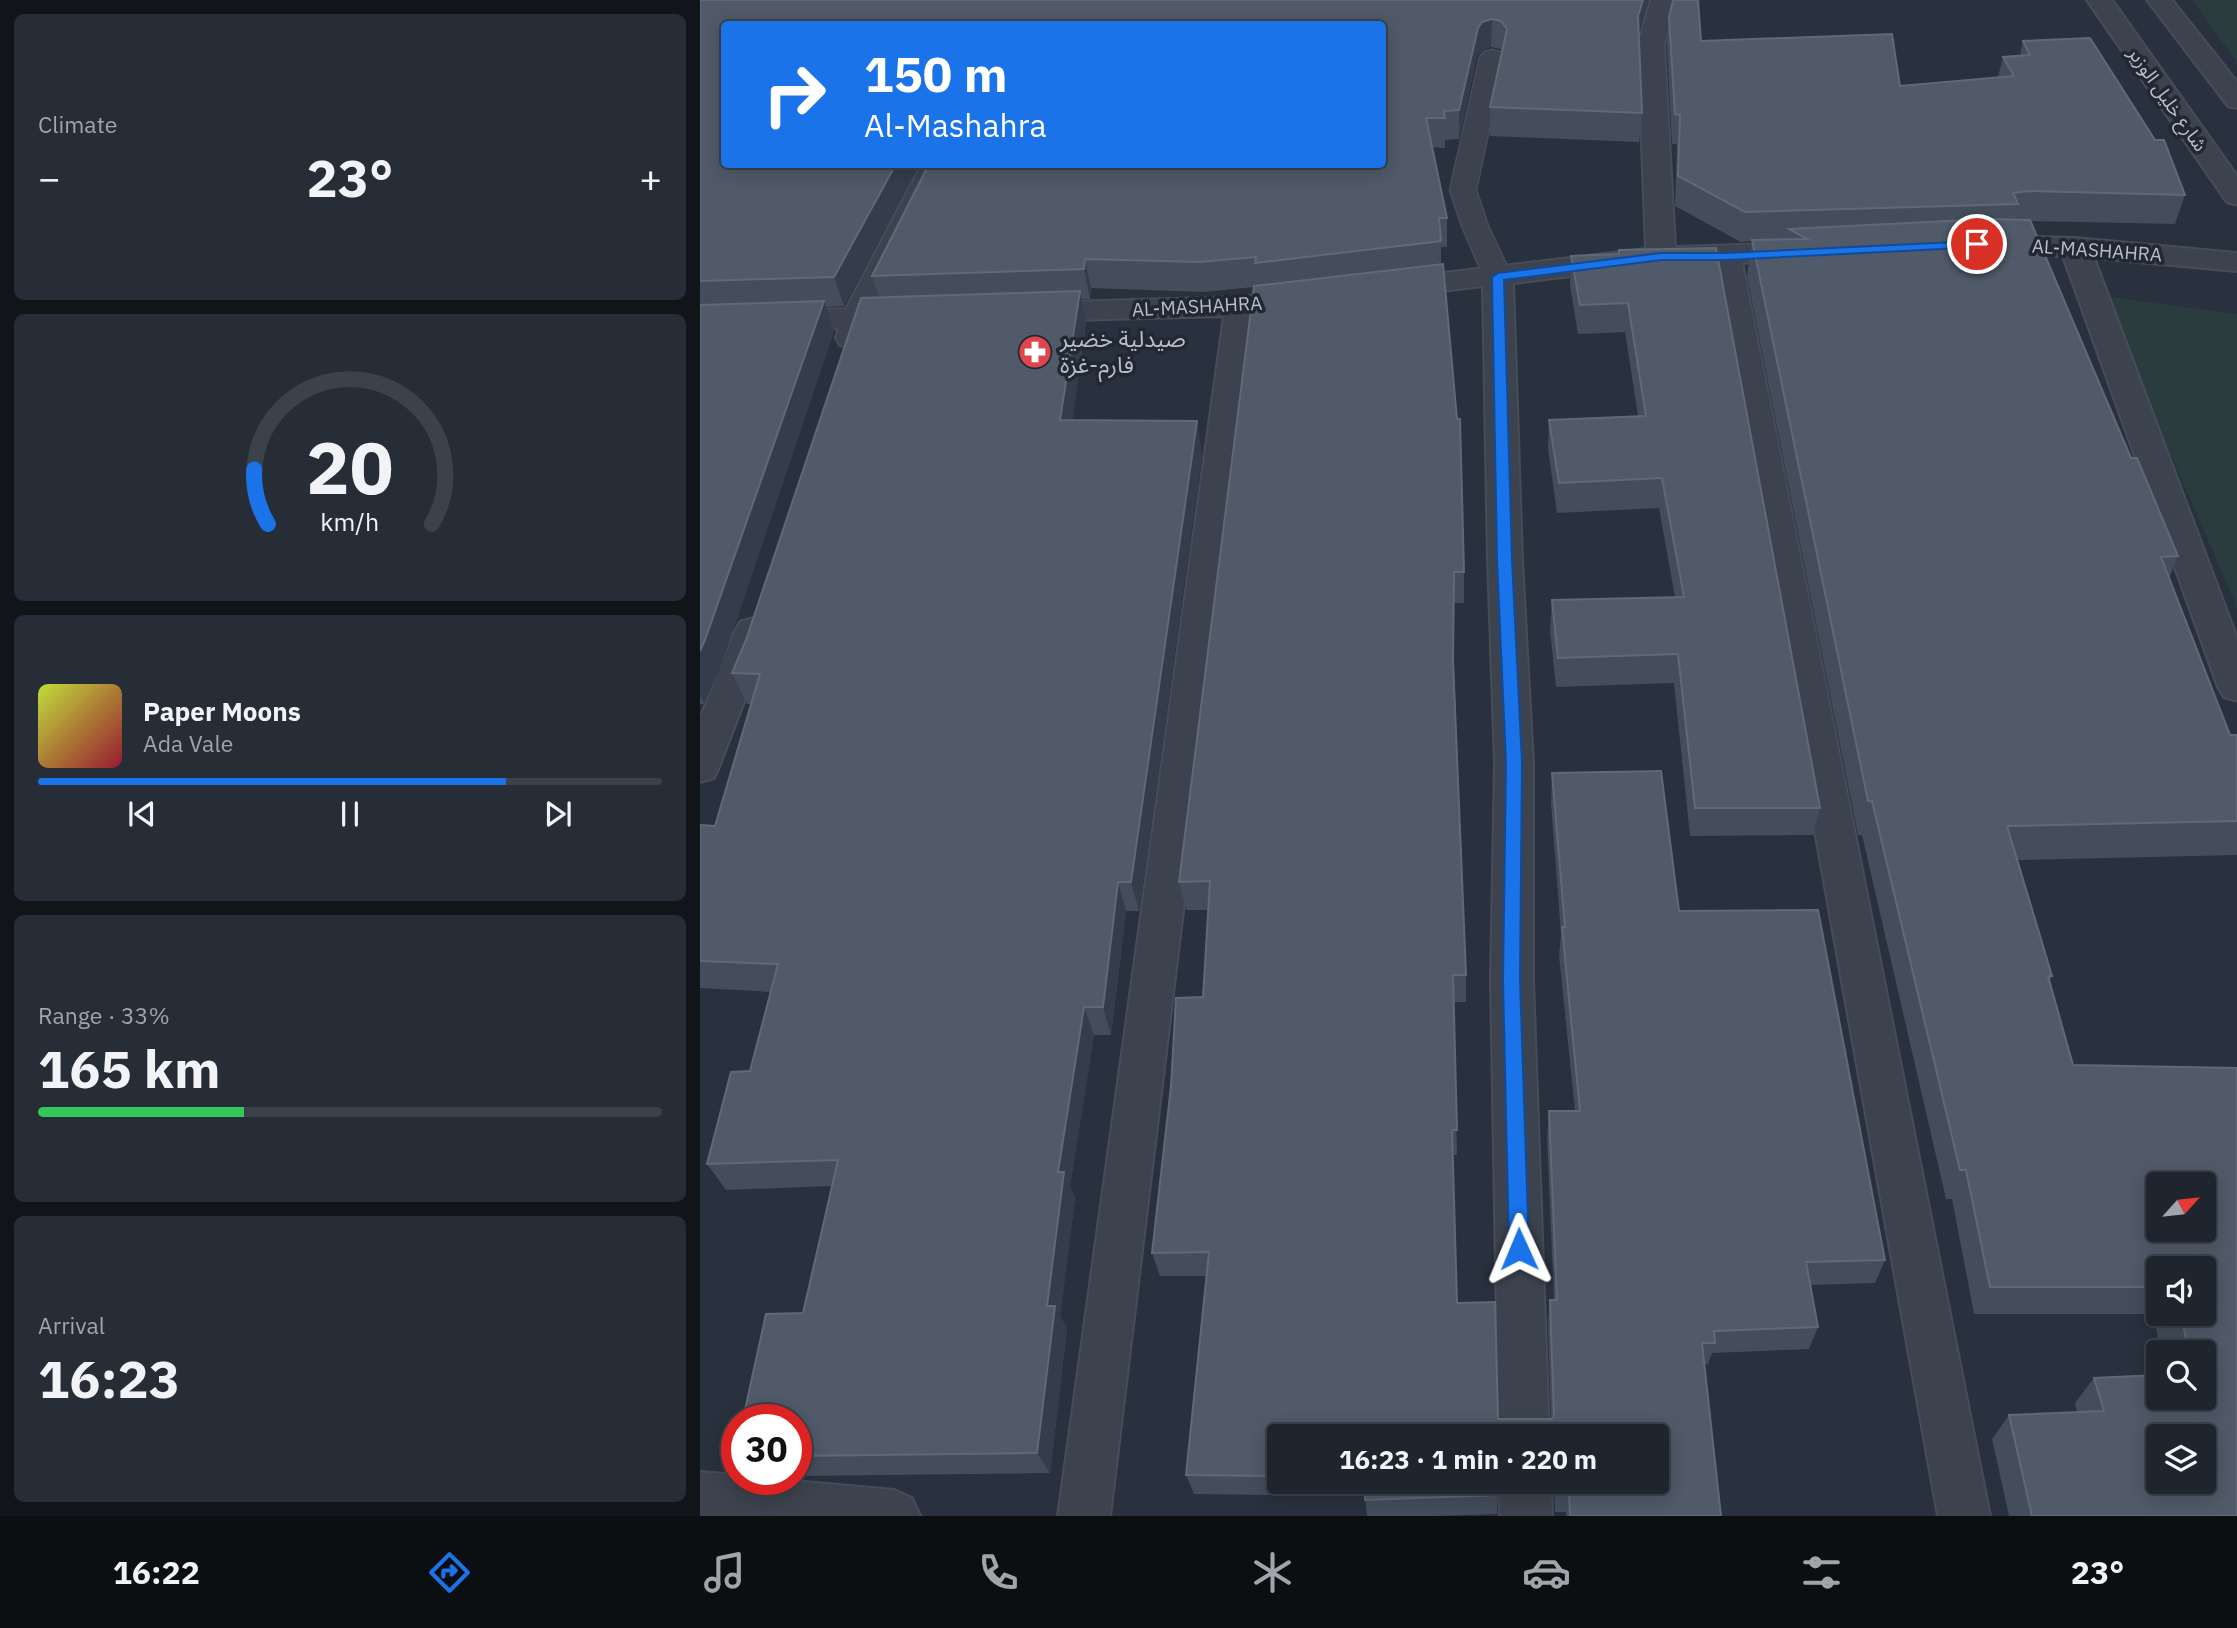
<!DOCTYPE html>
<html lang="en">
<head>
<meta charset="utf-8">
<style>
  body { margin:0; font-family:"IBM Plex Sans","Noto Sans Arabic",sans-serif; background:#272d36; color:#f1f3f6; height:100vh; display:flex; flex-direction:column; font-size:26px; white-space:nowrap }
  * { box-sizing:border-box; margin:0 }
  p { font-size:23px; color:#a1a5aa }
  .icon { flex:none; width:38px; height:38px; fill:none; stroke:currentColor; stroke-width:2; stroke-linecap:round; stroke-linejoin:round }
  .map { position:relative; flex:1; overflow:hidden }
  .sheet { display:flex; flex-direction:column; gap:14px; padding:14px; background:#111419; width:700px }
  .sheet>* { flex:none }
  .banner { position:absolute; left:21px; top:21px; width:665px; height:147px; border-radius:7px; box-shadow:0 4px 18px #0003,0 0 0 2px #3c424a; background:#1a73e8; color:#fff; overflow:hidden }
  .needle { width:46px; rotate:63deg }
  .buttons { position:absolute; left:1446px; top:1172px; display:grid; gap:14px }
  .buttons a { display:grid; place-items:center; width:70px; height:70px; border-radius:7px; background:#1f252e; box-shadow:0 4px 18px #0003,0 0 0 2px #3c424a; font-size:35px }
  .speed { position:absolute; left:21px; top:1404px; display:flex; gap:14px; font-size:35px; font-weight:700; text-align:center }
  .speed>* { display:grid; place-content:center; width:91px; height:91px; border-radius:50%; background:#1f252e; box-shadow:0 4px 18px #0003,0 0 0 2px #3c424a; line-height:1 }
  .speed .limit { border:10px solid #d22; background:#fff; color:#111 }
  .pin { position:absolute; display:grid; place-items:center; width:60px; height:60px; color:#fff; margin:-30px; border:4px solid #fff; border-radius:50%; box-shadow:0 2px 7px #0007 }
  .me { position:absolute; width:77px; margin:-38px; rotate:359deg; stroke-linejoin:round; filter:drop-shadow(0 0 5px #0008) }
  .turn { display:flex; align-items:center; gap:24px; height:147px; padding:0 28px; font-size:32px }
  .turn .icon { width:91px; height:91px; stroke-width:2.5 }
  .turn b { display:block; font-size:49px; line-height:60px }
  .big { font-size:52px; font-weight:700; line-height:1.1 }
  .sheet .tile { flex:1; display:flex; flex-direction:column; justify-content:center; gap:10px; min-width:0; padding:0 24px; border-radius:10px; background:#272d36 }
  .sheet .dial { align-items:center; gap:0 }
  .dial svg { height:182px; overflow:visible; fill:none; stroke:#3c424a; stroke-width:7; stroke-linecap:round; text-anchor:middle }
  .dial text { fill:#f1f3f6; stroke:none }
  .song { display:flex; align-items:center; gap:21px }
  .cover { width:84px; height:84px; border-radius:10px; background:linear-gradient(135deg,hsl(70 70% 55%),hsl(350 70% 35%)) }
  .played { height:7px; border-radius:4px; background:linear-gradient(90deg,#1a73e8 75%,#3c424a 75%) }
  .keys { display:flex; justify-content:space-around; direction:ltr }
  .heat { display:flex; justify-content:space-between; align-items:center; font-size:38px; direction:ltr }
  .charge { height:10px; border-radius:5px; background:linear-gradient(90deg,#34c759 33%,#3c424a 0) }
  .trip { position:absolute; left:567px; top:1424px; width:402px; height:70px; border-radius:7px; background:#1f252e; box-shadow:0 4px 18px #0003,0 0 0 2px #3c424a; font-weight:700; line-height:70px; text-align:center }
  .tabs { display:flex; height:112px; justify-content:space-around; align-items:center; background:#0c0f12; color:#a1a5aa }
  .tabs .icon { width:49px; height:49px }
  .tabs .on { color:#1a73e8 }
  .tabs b { font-size:32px; color:#f1f3f6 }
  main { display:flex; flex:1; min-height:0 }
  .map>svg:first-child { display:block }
  .green { fill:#2b3c3f }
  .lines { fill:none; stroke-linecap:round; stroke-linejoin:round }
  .service-casing { stroke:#464c58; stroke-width:3 }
  .minor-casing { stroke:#464c58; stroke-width:4 }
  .service { fill:#3c434e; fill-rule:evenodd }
  .minor { fill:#3c434e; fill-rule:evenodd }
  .wall { fill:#444d5c; fill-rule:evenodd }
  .shaded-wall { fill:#343d4b }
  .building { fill:#505a68; stroke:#616977; stroke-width:2; fill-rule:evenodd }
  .route { fill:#1a73e8; stroke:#114b97; stroke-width:2 }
  .labels { text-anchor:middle; stroke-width:7; stroke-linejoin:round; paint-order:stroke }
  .far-street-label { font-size:19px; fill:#b9bec9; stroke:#212834 }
  .poi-label { font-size:23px; fill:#b9bec9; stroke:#212834; text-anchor:start }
</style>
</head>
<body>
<main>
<section class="sheet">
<div class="tile"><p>Climate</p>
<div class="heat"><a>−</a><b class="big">23°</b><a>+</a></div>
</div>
<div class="tile dial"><svg viewBox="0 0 100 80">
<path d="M14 69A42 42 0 1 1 86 69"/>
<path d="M14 69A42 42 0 0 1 8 45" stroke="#1a73e8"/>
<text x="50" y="56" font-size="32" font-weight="700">20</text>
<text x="50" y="72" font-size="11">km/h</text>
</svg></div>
<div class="tile">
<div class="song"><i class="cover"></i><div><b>Paper Moons</b><p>Ada Vale</p></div></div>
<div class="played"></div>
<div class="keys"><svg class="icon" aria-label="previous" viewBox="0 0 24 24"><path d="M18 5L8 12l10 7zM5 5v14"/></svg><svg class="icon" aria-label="pause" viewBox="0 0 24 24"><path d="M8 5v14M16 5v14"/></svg><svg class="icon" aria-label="next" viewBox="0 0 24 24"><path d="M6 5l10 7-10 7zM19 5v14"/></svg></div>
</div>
<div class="tile"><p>Range · 33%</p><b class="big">165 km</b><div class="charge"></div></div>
<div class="tile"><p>Arrival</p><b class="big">16:23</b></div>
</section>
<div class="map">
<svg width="1537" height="1516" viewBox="0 0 1537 1516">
  <rect width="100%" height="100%" fill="#29313e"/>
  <!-- green -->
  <g class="green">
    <path d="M1492,0h45v62z"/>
    <path d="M1402,296l135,18v293z"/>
  </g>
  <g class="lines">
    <defs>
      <path id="service" d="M792,50l8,2 4,5 -28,133 12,36 24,51 -4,6 -10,2 -10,-2 -4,-6 -22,-51 -12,-36 30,-133 4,-5z"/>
      <g id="minor">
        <path d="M951,0h24l-11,45 11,202 127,-4 10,3 5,6 -5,6 -70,5 248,1253h-52l-225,-1253 -52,2 -148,18 9,277 11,203v217l16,457h-50l-8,-457 4,-217 -7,-203 -5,-274 -91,11 -11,-3 -4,-6 4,-6 11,-3 254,-30 -8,-204z"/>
        <path d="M1387,0h25l125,176v29l-10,-3z"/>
        <path d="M1447,0h25l65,82v26l-9,-2z"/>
        <path d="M222,164h28l-73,144 29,-1 11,2 4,7 -4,7 -47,4 -8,18 -11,3 -11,-3 -4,-7 3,-10 -139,5v-20l146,-4z"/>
        <path d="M1288,236l87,2 162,15v18l-143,-13 143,380v63l-13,-4 -6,-10 -155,-431 -85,-5 -5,-6 5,-6z"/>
        <path d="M604,290l11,2 4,7 -4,7 -60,8 -145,1202h-52l166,-1200 -192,5 -11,-2 -4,-7 4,-7 11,-2 209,-6z"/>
        <path d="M53,618l13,4 5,9 -52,136 -5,11 -14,4v-63l35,-88 5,-9z"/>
        <path d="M0,1472l37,3v4h35l122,11 18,8 8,18h-220z"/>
        <path d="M799,1482h52l1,34h-52z"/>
      </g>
    </defs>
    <!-- service casing -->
    <use href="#service" class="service-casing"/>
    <!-- minor casing -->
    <use href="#minor" class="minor-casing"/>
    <!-- service -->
    <use href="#service" class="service"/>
    <!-- minor -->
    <use href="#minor" class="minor"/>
  </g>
  <!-- wall -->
  <g class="wall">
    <path d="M0,0h949l-11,34 4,79 -3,29 -149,-6v-29l12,-55 -1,-3 -10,-2 -9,3 -5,6 -18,83 -14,1v8l-13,-1 15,71v29h-6v18l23,307v31h-10v68l12,304v27h-12l3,153h-4l4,148 41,116h53l-3,-96 2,-23h4l-7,-163 2,-26h26l-16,-156 2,-21 -10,-131 1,-30 127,138 206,349 -10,23 -65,2 8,42 -9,22 -97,4 -4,11 -4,1 17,151h-155v-4h-11l-1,-30h103v-45h-378v45h219l-1,32 -61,2h-69l-2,-20 -171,-2 -8,-19 21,-199h-47l-8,-23 51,-256 6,-87h-23l-7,-28 75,-595 -51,5 -112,-4 -1,11h-9l5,24 -14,97 130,33 -63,458h-13l-15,124h-17l-24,151 5,12 -15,118 7,13 -17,144 -254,3v-57l7,-106 29,-127 -106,4 -19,-26 43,-93 21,-79 -71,-4v-163l15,1 36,-122h-4l-15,-31 147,-376 -7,-21 510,-112 -658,-140 196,140 -76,142 -18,1 8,24 -114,338 -16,35h-4z"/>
    <path d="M969,17l32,24 199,45 98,-9 5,-20 17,-1 3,-15 162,154 -10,29 -145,-3 101,237 47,98 -9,22 61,157h7v120l-219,5 34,116 -2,5 23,84 164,3v448h-228l-17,-77 17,-24 68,-3 -2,-9 19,-25 109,20v-45h-42l-8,-39h-179l-22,-115h-6l-84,-364h-4l-111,-559 5,-35 -11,1 -66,-36 2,-62h-5l-5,-99zM1458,1269l45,45h-45z"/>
    <path d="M919,250l201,558 -7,27 -123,1 -16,-153 -118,4 -6,-57 2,-30 123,-3 -16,-89 -102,5 -9,-64 1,-29 89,-4 -13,-84 -47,2 -8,-49 1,-29 47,-2z"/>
  </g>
  <!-- shaded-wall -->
  <g class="shaded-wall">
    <path d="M943,0h6l-14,44 3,-28z"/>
    <path d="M792,19l-1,28 -9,3 -5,6 -18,83v-29l19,-82 4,-6z"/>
    <path d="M196,164h24l-76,142 -10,-29z"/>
    <path d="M385,259l6,29 -1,11 -6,-30z"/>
    <path d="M380,291l6,32 -18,129 -8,-32z"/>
    <path d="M124,301l10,30 -114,338 -16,35 -4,-9v-44z"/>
    <path d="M497,421l5,32 -63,458 -8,-29z"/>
    <path d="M418,882l8,29 -15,124 -8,-28z"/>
    <path d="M384,1007l10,28 -24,151 5,12 -15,118 7,13 -17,144 -13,-20 10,-147 11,-134z"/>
  </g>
  <!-- building -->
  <g class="building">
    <path d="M0,0h943l-5,16 4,97 -152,-6 17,-78 -6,-8 -9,-2 -10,3 -4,6 -19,82 -15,1 1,7h-19l21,100h-8l2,23 -186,22 1,-6 -57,5 -114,-3 -1,10 -212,7 57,-112h453v-140h-658v140h172l-62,113 -134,4z"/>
    <path d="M973,0h25l3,41 191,-7 8,52 114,-10 -11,-19 27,-2 -7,-14 67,-3 65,102h9l21,55 -156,-4 -16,2 5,11 -273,8 -67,-36 2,-61 -5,-1 -6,-97z"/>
    <path d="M1287,219l43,1 101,238h6l41,98 -17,1 69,178h7v86l-230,5 45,150h-4l25,89 164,3v448h-205l-23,-101 95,-4 -10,-33 64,-3v23h45v-45h-14l-8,-39h22v-45h-45v18h-168l-24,-117h-6l-88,-369h-4l-116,-561 55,-1 -18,-10zM1458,1185h45v45h-45zM1458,1437h45v45h-45z"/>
    <path d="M1016,248l104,560h-125l-17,-154 -120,4 -6,-58 132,-3 -22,-119 -103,5 -10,-63 97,-4 -18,-113 -48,2 -9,-49 48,-2v-4z"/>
    <path d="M743,264l14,155h3l4,153h-10l-1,88 13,315h-13l4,155h-5l5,173 38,-1 3,117h53l3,-2 -4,-117h7l-8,-189h31l-18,-184h3l-13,-154 109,-2 18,140 139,-1 67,350 -79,2 12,65 -104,4 1,12h-13l19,173h-151l-1,-23h-12v-11h100v-45h-378v39l-93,-1 23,-223 -57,1 19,-167 5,-88 27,-1 7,-116 -31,1 75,-596z"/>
    <path d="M380,291l-20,129 137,1 -66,461h-13l-15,125h-19l-26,165h6l-17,134h8l-18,147 -241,3v-37h-53l23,-105 37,-1 35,-153 -131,4 24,-92 19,-1 28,-107 -78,-3v-136l15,1 45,-152 -28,-1 14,-33 115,-342z"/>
    <path d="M124,301l-119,339 -5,11v-346z"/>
    <path d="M665,1482h133v13l-133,5z"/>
  </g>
  <!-- route -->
  <path class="route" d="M1277,241l4,1v5l-255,13h-65l-157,20 8,280 10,203 -2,217 9,269 -3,6 -7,3 -7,-3 -3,-6 -6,-269 3,-217 -9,-203 -5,-283 6,-4 163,-20h65z"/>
  <!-- icons -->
  <defs>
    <symbol id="pharmacy-disc" viewBox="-11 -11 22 22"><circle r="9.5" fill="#e0444e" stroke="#212834"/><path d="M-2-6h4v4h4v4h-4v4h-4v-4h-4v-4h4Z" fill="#fff"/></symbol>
  </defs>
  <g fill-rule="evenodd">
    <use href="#pharmacy-disc" x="316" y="333" width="38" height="38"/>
  </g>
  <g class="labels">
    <!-- far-street labels -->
    <g class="far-street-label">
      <text transform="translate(1468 99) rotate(55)" y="7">شارع خليل الوزير</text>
      <text transform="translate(1397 250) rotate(4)" y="7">AL-MASHAHRA</text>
      <text transform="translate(497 306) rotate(-3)" y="7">AL-MASHAHRA</text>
    </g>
    <!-- poi labels -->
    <g class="poi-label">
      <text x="360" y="347">صيدلية خضير<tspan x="360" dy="26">فارم-غزة</tspan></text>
    </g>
  </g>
</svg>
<div class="buttons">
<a><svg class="needle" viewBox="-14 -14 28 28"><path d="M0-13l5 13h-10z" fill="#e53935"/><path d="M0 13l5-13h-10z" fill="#a1a5aa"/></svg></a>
<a><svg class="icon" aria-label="sound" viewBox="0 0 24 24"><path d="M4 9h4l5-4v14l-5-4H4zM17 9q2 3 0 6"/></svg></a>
<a><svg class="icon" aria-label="search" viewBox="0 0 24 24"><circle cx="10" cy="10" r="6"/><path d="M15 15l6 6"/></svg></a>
<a><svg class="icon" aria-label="layers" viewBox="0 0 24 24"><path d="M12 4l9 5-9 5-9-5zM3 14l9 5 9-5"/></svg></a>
</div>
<div class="speed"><div class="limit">30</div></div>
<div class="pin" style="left:1277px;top:244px;background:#d93025"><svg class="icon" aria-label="arrive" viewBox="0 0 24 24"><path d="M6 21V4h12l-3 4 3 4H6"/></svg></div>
<svg class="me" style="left:819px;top:1249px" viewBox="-20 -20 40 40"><path d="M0-17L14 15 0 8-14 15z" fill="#1a73e8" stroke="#fff" stroke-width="4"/></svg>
<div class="trip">16:23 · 1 min · 220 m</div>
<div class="banner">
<div class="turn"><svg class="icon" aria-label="right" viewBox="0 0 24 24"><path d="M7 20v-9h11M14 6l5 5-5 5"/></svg><div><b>150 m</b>Al-Mashahra</div></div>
</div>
</div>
</main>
<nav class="tabs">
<b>16:22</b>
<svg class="icon on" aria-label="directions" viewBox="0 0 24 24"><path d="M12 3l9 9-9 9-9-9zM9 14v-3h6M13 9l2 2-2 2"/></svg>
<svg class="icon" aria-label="music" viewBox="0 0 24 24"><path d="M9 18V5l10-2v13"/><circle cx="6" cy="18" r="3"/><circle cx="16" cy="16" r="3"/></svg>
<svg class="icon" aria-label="phone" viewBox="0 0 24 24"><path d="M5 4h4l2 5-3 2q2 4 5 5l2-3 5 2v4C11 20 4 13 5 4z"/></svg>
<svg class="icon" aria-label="climate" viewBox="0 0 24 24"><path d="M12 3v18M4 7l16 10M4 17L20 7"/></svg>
<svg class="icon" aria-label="car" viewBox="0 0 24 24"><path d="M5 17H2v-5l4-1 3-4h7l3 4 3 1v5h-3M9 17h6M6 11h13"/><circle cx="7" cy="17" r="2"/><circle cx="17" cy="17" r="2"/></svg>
<svg class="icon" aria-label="filters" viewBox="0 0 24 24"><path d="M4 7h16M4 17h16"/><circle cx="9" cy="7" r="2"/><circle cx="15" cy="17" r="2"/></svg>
<b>23°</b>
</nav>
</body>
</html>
